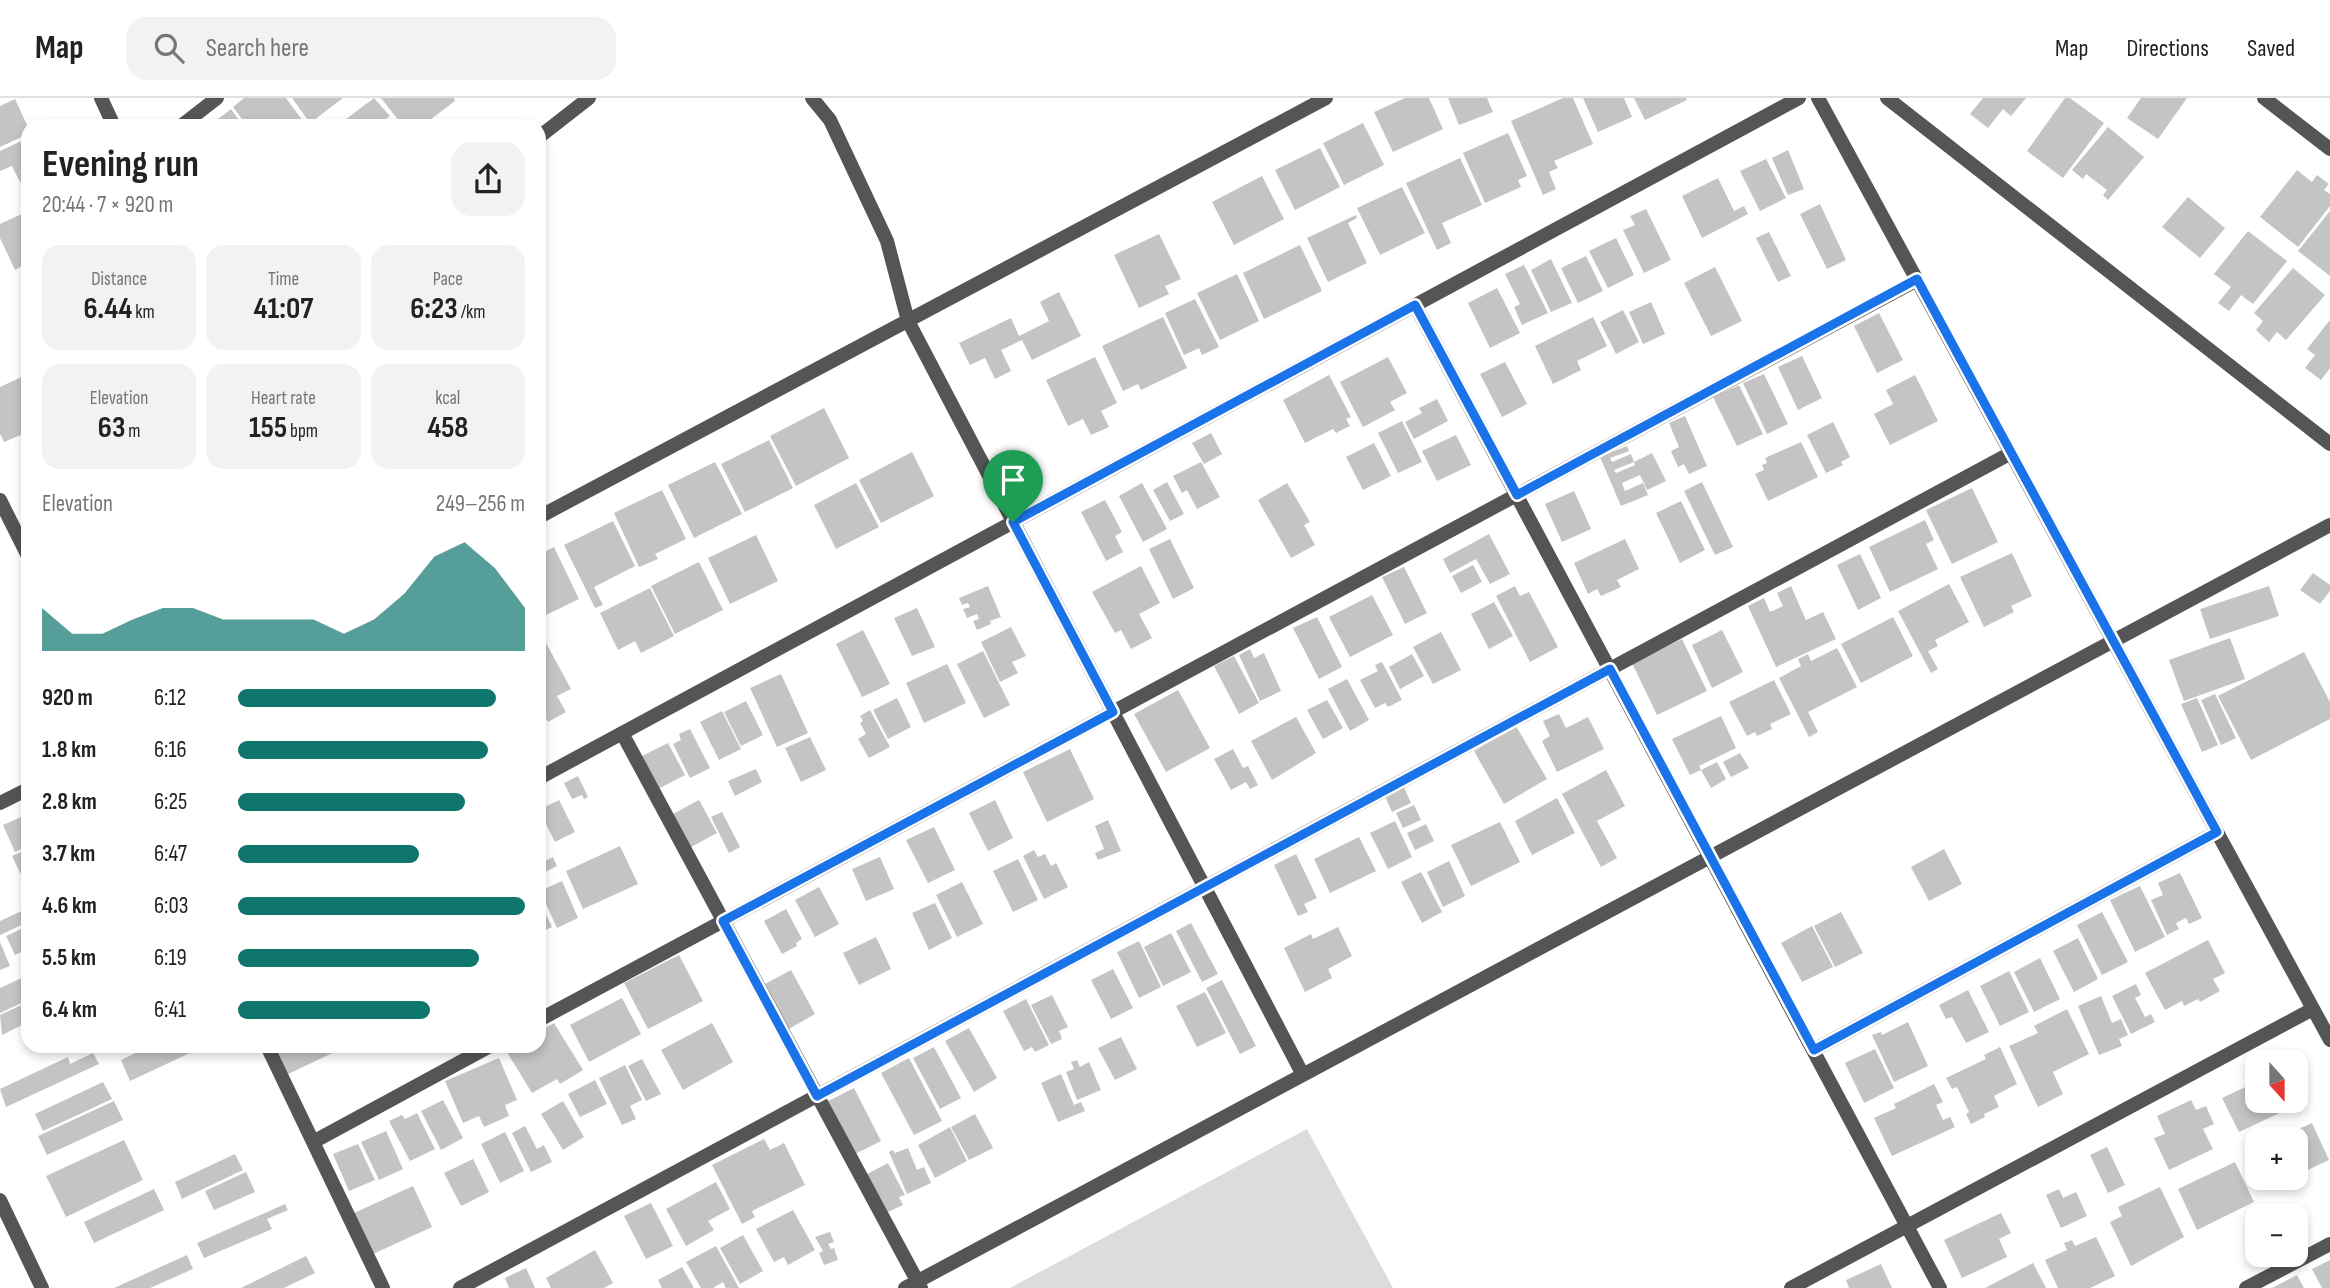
<!DOCTYPE html>
<meta charset="utf-8">
<style>
:root{--surface:#fff;--page:#f2f2f2;--text:#222;--muted:#767676;--line:#e0e0e0;--accent:#0f766e}
body{margin:0;font-family:"Sofia Sans Condensed",sans-serif;background:var(--page);color:var(--text);height:100vh;display:flex;flex-direction:column;font-size:26px;white-space:nowrap}
*{box-sizing:border-box;margin:0}
p{font-size:23px;color:var(--muted)}
.icon{flex:none;width:38px;height:38px;fill:none;stroke:currentColor;stroke-width:2;stroke-linecap:round;stroke-linejoin:round}
.map{position:relative;flex:1;overflow:hidden}
.drawer{position:absolute;left:21px;top:21px;width:525px;height:934px;display:flex;flex-direction:column;background:var(--surface);border-radius:21px;box-shadow:0 4px 10px #0003}
.drawer>*{flex:none}
.needle{width:46px;rotate:159deg}
.fabs{position:absolute;left:2245px;top:952px;display:grid;gap:14px}
.fabs a{display:grid;place-items:center;width:63px;height:63px;border-radius:14px;background:var(--surface);box-shadow:0 4px 10px #0003;font-size:35px}
.pin{position:absolute;display:grid;place-items:center;width:60px;height:60px;color:#fff;margin:-72px -30px;border-radius:50% 50% 50% 0;rotate:-45deg;box-shadow:0 0 7px #0007}
.pin .icon{rotate:45deg}
.round{display:grid;place-items:center;flex:none;width:74px;height:74px;border-radius:21px;background:var(--page)}
.overview{display:flex;align-items:center;justify-content:space-between;height:119px;padding:0 21px}
h1{font-size:38px;font-weight:700;line-height:52px}
.metrics{display:grid;grid-template-columns:repeat(3,1fr);gap:10px;height:119px;padding:7px 21px}
.metrics div{display:grid;align-content:center;border-radius:18px;background:var(--page);text-align:center}
.metrics b{font-size:30px;font-weight:700}
.metrics small{font-size:19px;font-weight:400}
.metrics p{font-size:19px}
.chart{height:196px;padding:14px 21px}
.chart p{display:flex;justify-content:space-between}
.chart svg{width:100%;height:126px;margin-top:7px;fill:var(--accent);opacity:.7}
ul{padding:0 21px;list-style:none;font-size:23px}
li{display:grid;grid-template-columns:112px 84px 1fr;align-items:center;height:52px}
li i{height:18px;border-radius:9px;background:var(--accent)}
header{display:flex;align-items:center;gap:42px;box-sizing:border-box;height:98px;padding:0 35px;background:var(--surface);border-bottom:2px solid var(--line)}
header strong{font-size:33px}
nav{display:flex;gap:38px;margin-inline-start:auto;font-size:24px}
.search{width:490px;height:63px;background:var(--page);display:flex;align-items:center;gap:18px;box-sizing:border-box;padding:0 24px;border-radius:21px;color:var(--muted);font-size:26px}
.map>svg:first-child{display:block}
.green{fill:#dcdcdc}
.building{fill:#c4c4c4}
.lines{fill:none;stroke-linecap:round;stroke-linejoin:round}
.minor{stroke:#555;stroke-width:14}
.route-casing{stroke:#fff;stroke-width:14}
.route{stroke:#1a73e8;stroke-width:9}
</style>
<header>
<strong>Map</strong>
<div class="search"><svg class="icon" aria-label="search" viewBox="0 0 24 24"><circle cx="10" cy="10" r="6"/><path d="M15 15l6 6"/></svg>Search here</div>
<nav><a>Map</a><a>Directions</a><a>Saved</a></nav>
</header>
<div class="map">
<svg width="2330" height="1190" viewBox="0 0 2330 1190">
<rect width="100%" height="100%" fill="#fff"/>
<path class="green" d="M1307,1031L1393,1190H1010Z"/>
<path class="building" d="M244,0H286L303,23L297,28H247L233,9Z
M292,0H343L310,25Z
M374,0L390,18L376,28H337Z
M381,0H454L455,3L422,28H403Z
M1405,0H1429L1443,31L1393,54L1374,14Z
M1448,0H1487L1493,14L1459,27Z
M1563,0H1573L1593,46L1554,63L1558,70L1549,74L1556,91L1543,97L1511,23Z
M1583,0H1624L1632,19L1598,34Z
M1634,0H1686L1687,2L1645,22Z
M1983,0H2026L2011,18L2003,11L1988,30L1970,16Z
M2065,0H2070L2104,25L2063,80L2027,53Z
M2141,0H2187L2158,41L2127,20Z
M15,1L28,29V36L0,49V8Z
M231,11L243,28H209Z
M1363,25L1384,67L1344,87L1323,45Z
M2108,29L2144,59L2108,102L2103,97L2107,92L2086,76L2083,81L2072,72Z
M1508,35L1527,78L1518,82L1521,89L1485,105L1463,55Z
M28,40V81L20,84L12,68L0,73V53Z
M1320,50L1340,89L1295,112L1275,72Z
M1788,52L1804,91L1788,97L1772,60Z
M1460,60L1482,107L1442,125L1451,145L1437,152L1406,85Z
M1766,61L1786,100L1760,113L1740,73Z
M2297,72L2312,84L2317,77L2329,86L2324,92L2330,96V108L2298,149L2260,119Z
M1262,78L1284,121L1234,147L1212,104Z
M1718,80L1734,113L1744,108L1748,116L1702,140L1682,98Z
M1402,89L1425,135L1380,157L1357,110Z
M2188,99L2225,130L2200,160L2162,129Z
M1820,106L1846,162L1827,171L1800,116Z
M1646,111L1671,162L1644,175L1623,132L1635,127L1630,118Z
M28,113V165L15,172L0,140V126Z
M2330,113V178L2298,153Z
M1356,117L1357,120L1348,125L1367,165L1328,184L1307,140Z
M2248,133L2287,163L2253,206L2241,197L2229,213L2218,205L2231,189L2214,176Z
M1769,134L1791,178L1778,184L1756,140Z
M1159,136L1181,181L1165,188L1169,196L1139,210L1114,157Z
M1616,140L1634,177L1608,190L1589,153Z
M1300,147L1322,193L1264,221L1243,175Z
M1586,158L1603,193L1578,205L1561,170Z
M1551,161L1572,205L1551,214L1531,172Z
M1524,167L1548,215L1522,227L1514,209L1520,206L1505,176Z
M1715,169L1742,223L1711,238L1684,185Z
M2293,170L2325,197L2286,242L2277,234L2269,244L2256,232L2263,223L2254,215Z
M1237,176L1259,223L1220,242L1197,195Z
M1497,190L1520,235L1490,250L1468,205Z
M1059,194L1081,238L1032,262L1022,242L1001,252L1011,273L995,281L985,260L970,267L959,245L1011,220L1019,238L1049,223L1040,204Z
M1195,201L1219,249L1202,257L1199,250L1184,257L1165,215Z
M1651,204L1665,236L1643,246L1629,214Z
M1623,212L1639,244L1616,256L1600,224Z
M1879,215L1903,262L1877,275L1854,228Z
M1163,219L1187,270L1141,292L1138,286L1123,293L1102,248Z
M1593,219L1607,248L1577,263L1581,272L1553,286L1535,248Z
M2330,222V270L2321,282L2305,270L2315,257L2307,251Z
M1802,258L1822,300L1798,312L1778,269Z
M1095,259L1117,305L1101,313L1109,329L1091,337L1083,321L1068,328L1046,282Z
M1388,259L1407,295L1390,304L1395,312L1363,329L1340,284Z
M1505,264L1527,306L1502,319L1480,276Z
M28,276V334L4,344L0,336V289Z
M1764,276L1788,326L1767,336L1743,285Z
M1329,277L1351,319L1346,321L1350,328L1336,335L1333,331L1305,345L1283,302Z
M1915,277L1938,323L1890,347L1874,316L1893,306L1886,292Z
M1739,287L1763,336L1737,348L1713,299Z
M1437,301L1448,323L1414,341L1405,324L1422,315L1419,310Z
M824,310L849,360L796,388L770,338Z
M1685,318L1707,368L1689,376L1684,366L1678,369L1671,353L1679,349L1669,325Z
M1402,323L1422,364L1398,375L1378,335Z
M1833,324L1850,359L1841,364L1843,367L1826,375L1807,337Z
M1211,335L1222,356L1204,366L1192,345Z
M1456,337L1471,367L1437,383L1422,353Z
M769,342L793,390L745,414L721,366Z
M1801,344L1818,379L1768,403L1755,376L1764,372L1762,367L1767,365L1765,360Z
M1374,345L1391,378L1363,392L1346,359Z
M1627,348L1629,353L1610,360L1612,364L1631,356L1634,364L1614,372L1616,375L1635,367L1634,364L1652,355L1666,383L1647,392L1640,377L1622,385L1625,393L1643,385L1648,397L1621,408L1600,359Z
M912,354L934,398L881,425L859,382Z
M715,364L742,416L694,440L668,387Z
M1201,364L1220,399L1197,411L1187,392L1182,395L1173,378Z
M1167,384L1184,416L1170,423L1153,392Z
M1702,384L1733,449L1715,457L1684,393Z
M856,385L879,429L836,451L814,407Z
M1142,385L1167,431L1143,444L1119,398Z
M1287,385L1310,424L1304,427L1315,447L1291,460L1258,402Z
M1972,390L1998,444L1952,466L1926,412Z
M662,392L686,441L655,456L658,461L639,469L614,415Z
M1574,393L1591,431L1562,444L1545,406Z
M1105,402L1122,434L1115,438L1123,454L1106,463L1081,414Z
M1681,403L1705,452L1680,465L1656,415Z
M1925,422L1934,442L1926,446L1938,471L1890,494L1869,449Z
M613,423L635,468L594,489L603,507L595,510L564,447Z
M1489,436L1510,476L1490,486L1476,461L1450,475L1443,461Z
M756,437L778,483L730,506L708,460Z
M1170,441L1194,490L1173,501L1149,451Z
M1625,441L1639,471L1617,482L1621,489L1601,498L1597,491L1588,496L1574,465Z
M554,449L579,501L540,520L539,457Z
M2012,455L2032,498L2011,508L2014,514L1984,529L1960,479Z
M1860,456L1881,500L1858,512L1837,467Z
M699,464L723,512L675,536L651,488Z
M1473,467L1482,484L1461,495L1452,478Z
M1141,468L1160,505L1139,516L1152,540L1131,551L1121,532L1115,535L1092,494Z
M1404,469L1427,515L1405,526L1382,479Z
M2313,475L2330,487V493L2320,506L2300,492Z
M1949,486L1969,524L1935,542L1938,548L1928,553L1938,571L1931,575L1898,513Z
M988,488L1001,519L990,523L991,526L977,532L973,523L979,521L977,516L967,520L963,511L970,509L968,505L962,507L959,500Z
M1515,488L1520,498L1529,494L1558,549L1530,564L1496,498Z
M1791,488L1806,522L1823,514L1836,541L1776,569L1748,508L1764,500L1770,514L1783,508L1777,495Z
M2269,488L2279,518L2210,541L2200,511Z
M650,490L674,538L641,555L635,543L618,552L600,515Z
M1372,497L1393,537L1350,559L1329,519Z
M1494,504L1513,538L1489,551L1471,516Z
M917,510L935,549L912,558L894,520Z
M1317,519L1342,569L1319,581L1293,530Z
M1893,519L1913,558L1861,585L1841,546Z
M1011,529L1026,558L1012,564L1018,575L1000,584L981,544Z
M863,532L890,586L862,599L836,546Z
M1722,532L1743,574L1712,590L1692,547Z
M1441,534L1461,572L1433,586L1413,549Z
M2230,540L2245,581L2184,603L2169,562Z
M1682,541L1707,593L1657,617L1632,565Z
M546,545L571,591L557,598L566,614L548,624L541,611L539,612V549Z
M1837,550L1857,589L1808,614L1818,634L1809,639L1779,580L1801,568L1798,561L1808,556L1811,563Z
M1250,551L1254,560L1264,555L1281,593L1260,603L1239,557Z
M983,553L1010,607L984,620L957,566Z
M2304,554L2330,604V621L2251,662L2218,598Z
M1412,556L1424,578L1400,591L1389,569Z
M1234,558L1259,605L1239,616L1214,568Z
M1382,564L1402,602L1388,609L1385,605L1375,610L1360,582L1378,573L1375,567Z
M947,566L966,605L924,625L906,585Z
M781,576L808,635L777,649L750,590Z
M1347,581L1369,622L1350,633L1328,591Z
M1774,582L1791,616L1770,626L1772,631L1757,638L1755,634L1747,638L1729,604Z
M1178,592L1210,650L1166,674L1134,616Z
M2215,596L2236,640L2221,647L2201,602Z
M897,600L911,629L888,641L873,612Z
M2197,600L2218,647L2202,654L2181,606Z
M1327,602L1343,630L1323,641L1307,612Z
M746,603L763,637L741,648L724,614Z
M870,612L890,649L869,660L858,641L866,636L860,625L863,623L860,618Z
M722,613L741,651L719,662L700,624Z
M1559,616L1566,630L1588,619L1604,651L1557,674L1542,643L1550,638L1543,623Z
M1721,618L1736,650L1699,668L1701,672L1690,677L1672,641Z
M1296,619L1316,655L1272,682L1251,643Z
M1516,628L1547,681L1504,706L1474,653Z
M690,631L710,670L690,680L673,646L681,642L679,636Z
M810,639L826,672L801,684L785,650Z
M668,645L685,677L658,691L642,658Z
M1070,651L1094,701L1047,724L1023,674Z
M1233,651L1243,670L1248,668L1258,687L1250,691L1246,684L1231,692L1214,661Z
M1740,655L1749,670L1731,679L1723,664Z
M1717,664L1726,681L1711,690L1701,672Z
M756,671L762,684L735,698L728,683Z
M1606,672L1625,708L1597,723L1617,760L1601,769L1562,696Z
M578,678L588,699L584,701L582,697L572,701L564,685Z
M1403,687L1411,705L1392,714L1384,696Z
M1557,700L1575,735L1532,757L1515,723Z
M559,702L575,734L555,744L539,712Z
M699,702L717,735L691,749L673,716Z
M995,702L1013,740L988,753L969,715Z
M1414,707L1421,722L1403,730L1396,715Z
M722,714L740,749L729,755L711,719Z
M28,716V748L15,754L3,727Z
M1108,722L1121,753L1098,762L1095,755L1104,751L1095,728Z
M1395,723L1412,759L1388,771L1370,735Z
M1500,724L1520,764L1471,788L1451,747Z
M1426,726L1434,743L1415,752L1407,735Z
M934,729L955,772L928,785L906,742Z
M1359,739L1376,773L1330,795L1314,761Z
M620,748L638,786L583,811L566,773Z
M28,751V779L23,781L12,758Z
M1944,751L1962,786L1929,803L1911,769Z
M1034,752L1038,759L1045,756L1051,768L1056,765L1068,789L1044,801L1023,758Z
M1296,756L1317,800L1304,806L1308,814L1298,818L1274,767Z
M553,759L557,768L539,777V766Z
M880,759L894,791L866,803L852,771Z
M1018,761L1038,802L1013,814L993,773Z
M1449,763L1465,798L1443,809L1427,774Z
M1421,774L1442,814L1422,825L1401,784Z
M2180,775L2202,820L2189,826L2186,820L2176,825L2179,831L2167,837L2151,802L2163,797L2158,785Z
M562,783L578,820L557,830L540,793Z
M962,784L983,826L957,839L936,797Z
M2140,788L2165,839L2135,854L2110,802Z
M819,789L839,826L815,839L795,802Z
M539,801L552,829L539,835Z
M935,805L952,840L929,852L912,815Z
M28,810V824L0,837V823Z
M786,811L802,841L796,845L797,848L782,856L764,823Z
M1841,814L1863,855L1835,869L1814,828Z
M2102,814L2128,864L2102,877L2077,827Z
M1191,825L1218,876L1202,884L1176,833Z
M28,828V851L15,857L6,838Z
M1812,828L1833,869L1802,884L1781,845Z
M1338,829L1352,858L1328,871L1332,880L1305,894L1284,850L1311,836L1313,841Z
M1171,835L1191,874L1163,888L1144,849Z
M876,839L891,871L859,887L843,855Z
M2078,840L2098,881L2074,894L2053,853Z
M2208,842L2225,875L2213,881L2220,893L2200,904L2198,901L2184,908L2182,903L2165,912L2145,875Z
M1139,843L1161,889L1139,900L1117,854Z
M0,844L10,868L0,872Z
M679,857L703,903L648,931L624,885Z
M2040,860L2060,901L2034,914L2014,874Z
M1113,871L1133,910L1111,921L1091,882Z
M791,872L815,916L787,932L763,887Z
M2009,873L2029,914L2000,928L1980,888Z
M28,877V902L0,915V890Z
M1222,882L1256,948L1240,956L1206,890Z
M2136,886L2141,897L2135,900L2145,919L2151,916L2155,924L2131,936L2112,898Z
M1968,892L1989,934L1966,945L1952,919L1946,921L1939,907Z
M1205,894L1226,935L1197,949L1176,908Z
M1052,897L1068,929L1059,933L1062,941L1051,946L1031,907Z
M2101,898L2112,925L2121,921L2128,937L2119,941L2122,948L2099,957L2078,908Z
M622,900L641,936L589,964L570,927Z
M1026,901L1049,947L1035,954L1032,949L1024,953L1003,913Z
M28,904V924L2,937L0,917Z
M2067,911L2089,956L2053,974L2063,996L2038,1009L2009,948L2038,935L2034,928Z
M1908,924L1928,968L1894,984L1872,937L1881,934L1882,937Z
M554,925L583,972L560,986L557,981L532,995L507,954L515,948H539V934Z
M712,925L733,964L683,992L661,952Z
M969,930L997,980L974,994L945,943Z
M1121,939L1137,971L1115,982L1098,950Z
M150,948H190L192,954L130,983L121,962Z
M270,948H347L284,978Z
M934,949L961,1000L940,1011L913,960Z
M2000,949L2017,986L1994,998L1999,1009L1984,1016L1985,1019L1971,1026L1966,1016L1969,1014L1957,989L1952,991L1946,980L1986,961L1984,957Z
M1875,951L1894,990L1864,1005L1845,965Z
M93,955L99,966L6,1009L0,991L68,959L70,966Z
M499,960L517,1002L505,1007L509,1018L484,1029L479,1018L463,1025L445,983Z
M909,960L942,1023L914,1037L881,975Z
M642,961L661,996L646,1003L628,968Z
M1077,962L1080,969L1089,964L1101,992L1077,1002L1066,974L1074,971L1071,964Z
M625,967L642,1002L630,1008L636,1021L622,1027L599,980Z
M1061,976L1074,1007L1081,1004L1085,1013L1058,1024L1041,985Z
M595,982L607,1006L580,1019L568,996Z
M2258,983V1003H2289L2292,1009L2239,1034L2222,1000Z
M103,984L112,1001L43,1033L35,1016Z
M1934,986L1943,1004L1936,1007L1943,1022L1950,1019L1955,1029L1892,1058L1874,1020L1896,1010L1894,1006Z
M854,990L881,1043L855,1056L828,1003Z
M443,1002L463,1040L441,1052L421,1013Z
M2191,1002L2196,1012L2206,1008L2214,1026L2203,1031L2213,1051L2169,1072L2154,1040L2165,1036L2157,1018Z
M114,1003L123,1022L47,1057L38,1038Z
M563,1003L584,1039L563,1052L541,1016Z
M417,1015L435,1051L410,1063L389,1023L402,1017L405,1021Z
M975,1016L993,1050L969,1062L951,1029Z
M2312,1025L2329,1062L2297,1077L2296,1041H2276Z
M525,1028L537,1051L544,1047L552,1064L531,1074L512,1035Z
M950,1029L967,1063L935,1080L918,1047Z
M386,1033L403,1071L379,1082L361,1044Z
M505,1034L524,1073L500,1085L481,1046Z
M764,1041L770,1052L784,1045L805,1087L752,1113L755,1119L742,1126L712,1067Z
M124,1042L143,1082L66,1119L46,1078Z
M358,1046L375,1082L349,1093L333,1056Z
M2107,1049L2125,1087L2108,1095L2090,1057Z
M908,1050L917,1072L924,1069L931,1085L907,1096L889,1054L893,1052L895,1055Z
M235,1056L243,1072L182,1101L175,1084Z
M473,1061L489,1094L461,1108L444,1075Z
M2235,1064L2254,1104L2197,1132L2178,1091Z
M888,1065L905,1097L899,1099L903,1107L888,1114L867,1076Z
M246,1074L255,1094L214,1112L205,1093Z
M716,1084L730,1111L708,1123L714,1132L686,1148L666,1111Z
M413,1088L432,1129L373,1156L354,1115Z
M2160,1089L2184,1139L2131,1168L2110,1124L2122,1118L2118,1109Z
M154,1091L164,1112L94,1145L84,1124Z
M2059,1091L2063,1100L2076,1094L2087,1118L2061,1130L2046,1097Z
M651,1105L673,1148L646,1161L624,1118Z
M285,1106L288,1112L267,1121L272,1131L204,1160L197,1145Z
M793,1112L815,1152L788,1167L784,1159L774,1164L756,1131Z
M2001,1115L2011,1135L1999,1141L2007,1159L1962,1180L1944,1142Z
M830,1134L834,1144L828,1146L831,1151L834,1150L838,1162L824,1167L819,1155L823,1153L815,1139Z
M743,1137L763,1173L740,1186L720,1150Z
M2096,1139L2115,1178L2090,1190H2058L2045,1162L2067,1152L2064,1145L2072,1142L2075,1148Z
M716,1148L739,1190H726L723,1184L713,1190H701L686,1164Z
M595,1152L613,1185L604,1190H551L546,1180Z
M187,1157L193,1171L150,1190H114Z
M306,1158L315,1175L284,1190H241Z
M2330,1162V1190H2322L2312,1171Z
M2033,1165L2046,1190H1985Z
M1881,1166L1892,1190H1849L1846,1182Z
M682,1169L694,1190H662L658,1182Z
M526,1170L535,1190H509L505,1180Z
M2297,1177L2304,1190H2272Z"/>
<g class="lines">
<path class="minor" d="M101,0L114,28
M812,0L830,22L887,143L908,223L1303,977
M1818,0L2330,942
M1887,0L2330,346
M2264,0L2330,51
M181,28L217,0
M539,39L589,0
M1415,207L1940,1190
M0,402L28,458
M539,419L1326,0
M622,635L921,1190
M539,680L1799,0
M0,705L28,691
M539,922L1917,182
M267,948L383,1190
M1814,952L2217,734
M313,1044L490,948
M0,1102L42,1190
M460,1190L2011,355
M905,1190L2330,427
M1791,1190L2313,911
M2246,1190L2330,1146"/>
</g>
<g class="lines">
<g class="route-casing">
<path id="route" d="M1917,181L2217,734L1814,952L1610,571L817,998L723,823L1113,614L1013,424L1415,207L1517,397Z"/>
</g>
<use href="#route" class="route"/>
</g>
</svg>
<div class="fabs">
<a><svg class="needle" viewBox="-14 -14 28 28"><path d="M0-13l5 13h-10z" fill="#e53935"/><path d="M0 13l5-13h-10z" fill="#767676"/></svg></a>
<a>+</a>
<a>−</a>
</div>
<div class="pin" style="left:1013px;top:424px;background:#1e9e55"><svg class="icon" aria-label="arrive" viewBox="0 0 24 24"><path d="M6 21V4h12l-3 4 3 4H6"/></svg></div>
<section class="drawer">
<div class="overview"><div><h1>Evening run</h1><p>20:44 · 7 × 920 m</p></div><a class="round"><svg class="icon" aria-label="share" viewBox="0 0 24 24"><path d="M12 15V3M7 8l5-5 5 5M5 13v7h14v-7"/></svg></a></div>
<div class="metrics">
<div><p>Distance</p><b>6.44<small> km</small></b></div>
<div><p>Time</p><b>41:07</b></div>
<div><p>Pace</p><b>6:23<small> /km</small></b></div>
</div>
<div class="metrics">
<div><p>Elevation</p><b>63<small> m</small></b></div>
<div><p>Heart rate</p><b>155<small> bpm</small></b></div>
<div><p>kcal</p><b>458</b></div>
</div>
<div class="chart"><p><span>Elevation</span>249–256 m</p>
<svg viewBox="0 0 160 44" preserveAspectRatio="none"><path d="M0 44V29L10 38L20 38L30 33L40 29L50 29L60 33L70 33L80 33L90 33L100 38L110 33L120 24L130 11L140 6L150 15L160 29V44z"/></svg>
</div>
<ul>
<li><b>920 m</b>6:12<i style="width:90%"></i></li>
<li><b>1.8 km</b>6:16<i style="width:87%"></i></li>
<li><b>2.8 km</b>6:25<i style="width:79%"></i></li>
<li><b>3.7 km</b>6:47<i style="width:63%"></i></li>
<li><b>4.6 km</b>6:03<i style="width:100%"></i></li>
<li><b>5.5 km</b>6:19<i style="width:84%"></i></li>
<li><b>6.4 km</b>6:41<i style="width:67%"></i></li>
</ul>
</section>
</div>
